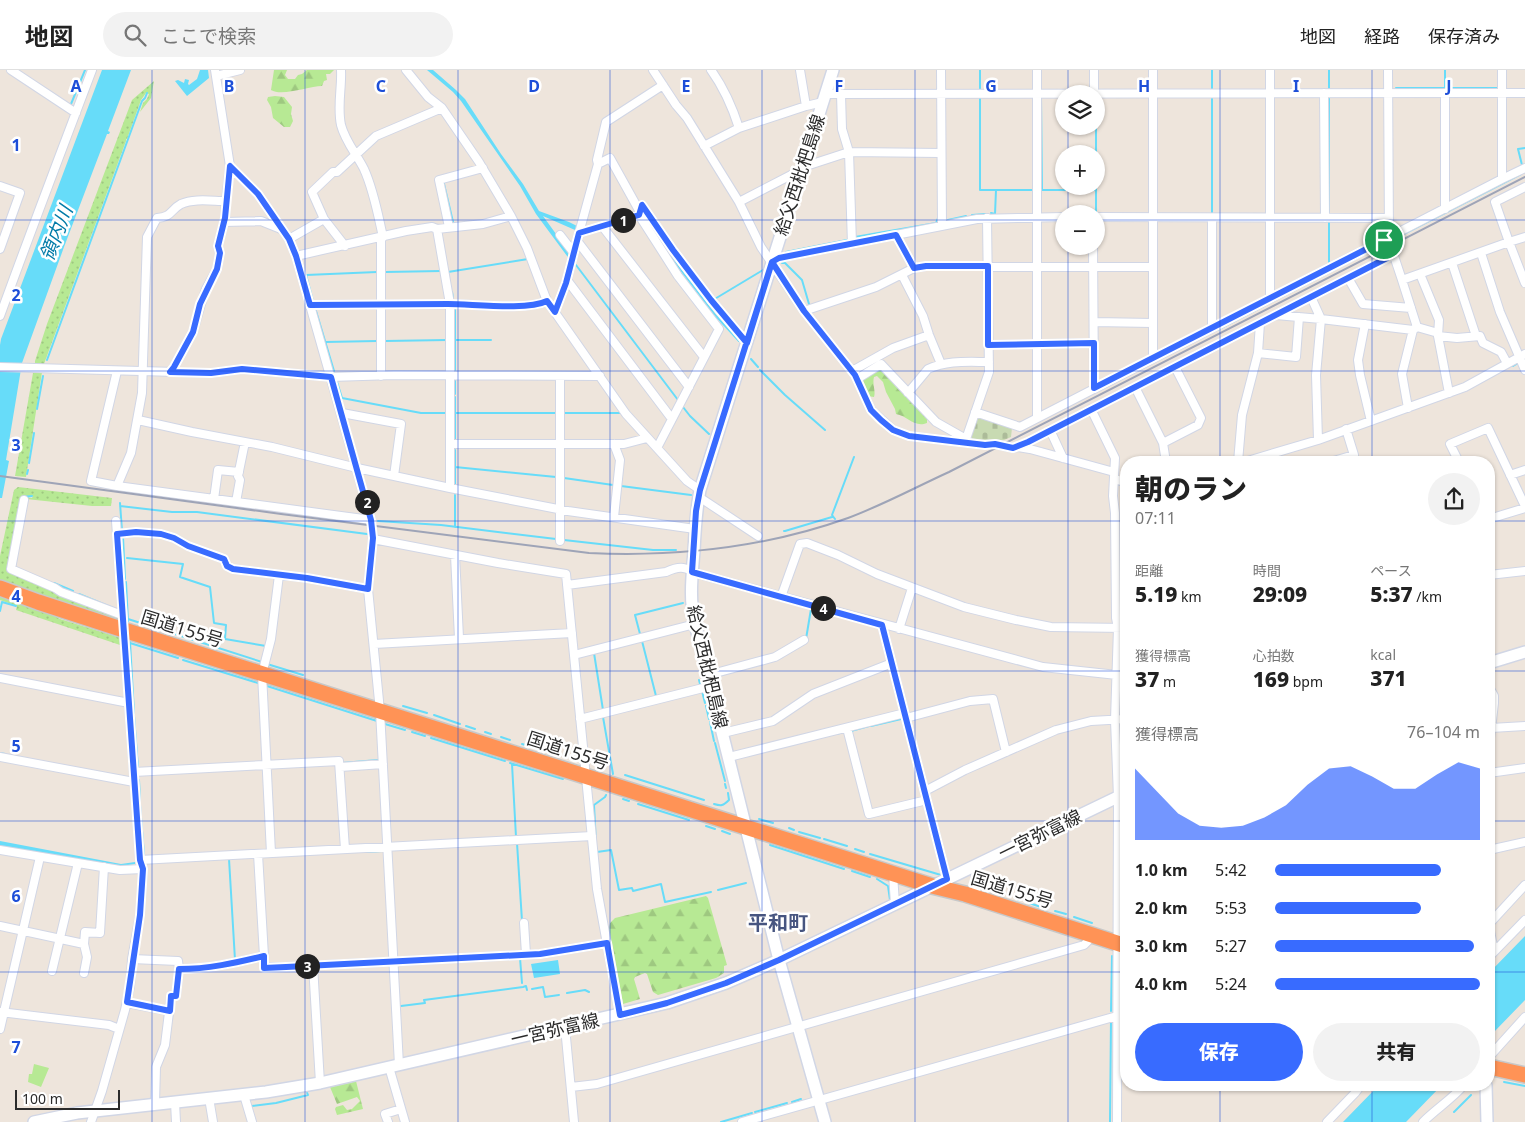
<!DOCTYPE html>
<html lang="ja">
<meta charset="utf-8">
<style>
:root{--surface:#fff;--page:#f2f2f2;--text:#222;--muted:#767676;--line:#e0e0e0;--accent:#386bff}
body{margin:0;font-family:"Noto Sans","Noto Sans JP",sans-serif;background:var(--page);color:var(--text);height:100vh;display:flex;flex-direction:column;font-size:19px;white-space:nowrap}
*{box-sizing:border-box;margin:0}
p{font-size:16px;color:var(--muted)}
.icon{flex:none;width:28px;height:28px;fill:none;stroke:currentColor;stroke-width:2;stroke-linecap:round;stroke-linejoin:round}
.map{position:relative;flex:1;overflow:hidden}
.sheet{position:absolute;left:1120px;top:386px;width:375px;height:635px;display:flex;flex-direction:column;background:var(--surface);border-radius:20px;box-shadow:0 1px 4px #0004}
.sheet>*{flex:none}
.tools{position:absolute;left:1055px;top:15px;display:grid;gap:10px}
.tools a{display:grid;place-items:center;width:50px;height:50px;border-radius:50%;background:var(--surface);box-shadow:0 1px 4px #0004;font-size:25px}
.scale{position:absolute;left:15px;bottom:12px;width:105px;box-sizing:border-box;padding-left:5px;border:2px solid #2b2b2b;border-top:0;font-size:14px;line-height:18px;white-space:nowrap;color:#2b2b2b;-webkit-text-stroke:4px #fff;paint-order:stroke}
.pin{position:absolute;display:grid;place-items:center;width:42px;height:42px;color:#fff;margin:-21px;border:2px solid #fff;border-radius:50%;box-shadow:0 1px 5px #0007}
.km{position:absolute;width:25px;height:25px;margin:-12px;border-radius:50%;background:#222;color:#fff;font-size:14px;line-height:25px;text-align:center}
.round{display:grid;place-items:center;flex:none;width:52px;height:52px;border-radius:26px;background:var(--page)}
.overview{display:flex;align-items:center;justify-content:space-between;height:85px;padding:0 15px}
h1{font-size:28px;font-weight:800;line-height:38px}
.metrics{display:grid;grid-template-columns:repeat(3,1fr);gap:8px;height:85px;padding:5px 15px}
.metrics div{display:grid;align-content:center}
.metrics b{font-size:21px;font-weight:800}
.metrics small{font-size:14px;font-weight:400}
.metrics p{font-size:14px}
.chart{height:140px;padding:10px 15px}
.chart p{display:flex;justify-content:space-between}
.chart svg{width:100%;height:90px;margin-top:5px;fill:var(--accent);opacity:.7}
.primary-button{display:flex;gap:10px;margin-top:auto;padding:10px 15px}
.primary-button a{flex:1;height:58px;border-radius:30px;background:var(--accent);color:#fff;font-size:20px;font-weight:800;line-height:58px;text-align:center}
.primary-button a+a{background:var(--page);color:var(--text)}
ul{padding:0 15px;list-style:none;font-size:16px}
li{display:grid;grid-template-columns:80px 60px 1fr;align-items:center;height:38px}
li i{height:12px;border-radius:6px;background:var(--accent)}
header{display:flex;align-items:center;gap:30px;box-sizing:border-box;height:70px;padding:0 25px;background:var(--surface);border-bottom:1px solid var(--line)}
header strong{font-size:24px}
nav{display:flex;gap:28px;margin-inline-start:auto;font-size:18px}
.search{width:350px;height:45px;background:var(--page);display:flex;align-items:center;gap:12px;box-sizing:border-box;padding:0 18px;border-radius:28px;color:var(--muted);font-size:19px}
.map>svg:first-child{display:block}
.grass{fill:url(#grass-dots)}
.forest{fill:url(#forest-firs)}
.cemetery{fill:url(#cemetery-stones)}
.park{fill:#b7e994}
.water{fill:#67dcf9}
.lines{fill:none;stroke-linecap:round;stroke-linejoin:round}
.stream{stroke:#67dcf9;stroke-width:2}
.street-casing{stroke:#d1d6e5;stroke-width:10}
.secondary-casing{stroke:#d1d6e5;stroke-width:14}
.highway-casing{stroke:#c8c8c8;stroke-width:18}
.street{stroke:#fff;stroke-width:8}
.secondary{stroke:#fff;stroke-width:11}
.highway{stroke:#ff9356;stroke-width:15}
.rail{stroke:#9ea4b7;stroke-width:2}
.route-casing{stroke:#fff;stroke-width:10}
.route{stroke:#386bff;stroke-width:6}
.grid{fill:none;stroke:#1d4ed8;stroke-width:1;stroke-opacity:0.55}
.labels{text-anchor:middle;stroke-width:5;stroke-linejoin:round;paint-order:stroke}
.street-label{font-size:18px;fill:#2b2b2b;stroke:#fff}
.water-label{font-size:19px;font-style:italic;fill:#027ba8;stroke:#fff}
.quarter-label{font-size:20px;font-weight:bold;fill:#475580;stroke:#fff}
.grid-label{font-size:16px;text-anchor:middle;font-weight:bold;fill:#1d4ed8;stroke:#fff;stroke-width:5;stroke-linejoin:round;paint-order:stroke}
</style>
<header>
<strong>地図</strong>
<div class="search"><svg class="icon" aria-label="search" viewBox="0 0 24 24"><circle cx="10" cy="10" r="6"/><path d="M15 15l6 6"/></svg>ここで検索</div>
<nav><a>地図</a><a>経路</a><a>保存済み</a></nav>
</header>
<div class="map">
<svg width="1525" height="1052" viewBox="0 0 1525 1052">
<defs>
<pattern id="grass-dots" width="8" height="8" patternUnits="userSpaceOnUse" patternTransform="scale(1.25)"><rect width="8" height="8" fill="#b7e994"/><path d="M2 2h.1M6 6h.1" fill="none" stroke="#9ec880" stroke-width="1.8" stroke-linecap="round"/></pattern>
<pattern id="forest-firs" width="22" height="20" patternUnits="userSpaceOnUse" patternTransform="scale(1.25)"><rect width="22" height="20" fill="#b7e994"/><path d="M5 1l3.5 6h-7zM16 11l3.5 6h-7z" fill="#9ec880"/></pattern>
<pattern id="cemetery-stones" width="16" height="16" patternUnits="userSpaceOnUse" patternTransform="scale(1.25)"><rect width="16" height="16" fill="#c8dab2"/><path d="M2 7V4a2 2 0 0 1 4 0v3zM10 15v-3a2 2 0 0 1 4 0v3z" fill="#acbb99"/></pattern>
</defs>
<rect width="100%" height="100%" fill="#eee5dc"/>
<path class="grass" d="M154,11L151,28L140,42L143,33L147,29L149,24L146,23L141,30L127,69H126V71L44,294L35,293V291L47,254L132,30Z
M35,302H42L26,407L15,406L33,303Z
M18,417L112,428L111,436H92L26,429L24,427L32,428L33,426H22L7,499L53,519L59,525L106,544L116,545L119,551L0,511V486L14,420Z
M0,525L43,540L60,549L121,568L123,576L16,540L17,536L0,530Z"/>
<path class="forest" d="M274,0H287L285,5L288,9H295L298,5L302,4L307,0H334L330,4H326L327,10L324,11L322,16C309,16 282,27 271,20Z
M275,26L284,27L292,37L291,44L293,51L290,57H284L273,48L271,37L267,30L268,27Z
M881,298L927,348V353C914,358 908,346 896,344L895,339L886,322L883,312L877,306L874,307C872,314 876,321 874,327L867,326L861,309Z
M706,826L708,828L727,895L724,896V903L716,908L658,925L653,922L647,904L645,903L635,907L634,909L640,929L623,934L609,861L610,853L615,848Z
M356,1011L363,1039L337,1045L335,1039L336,1037L343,1035L347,1040L352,1039L360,1031L357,1027L337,1034L330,1017L331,1015H340Z"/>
<path class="cemetery" d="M980,348L1012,358L1011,367C993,375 990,374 972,369L971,366L977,349Z"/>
<path class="park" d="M34,994L49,998L41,1017L28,1012L29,1004H32Z"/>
<path class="water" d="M102,0H131L108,61L110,62L109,64H107L64,177L22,293L6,390L9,391L2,428H0V275L1,269Z
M200,0H208L209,8L187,26L175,11L178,10L184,13L185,9L189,10L188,14L189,15L197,9Z
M427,0H433L456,20L465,29L501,84L523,114L539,141L569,152L577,156L575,160L543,146L572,186L570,190L536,144L520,116L461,31L453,22Z
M0,771L121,794L135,792V794L121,796L0,777Z
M1525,866V930L1493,963L1490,962L1489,963V903Z
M558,890L560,904L534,908L531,894Z
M1379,1015H1442L1406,1052H1343Z"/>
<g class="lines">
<path class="stream" d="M1329,0V18
M1445,0V18
M1396,18H1497
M1212,19V0
M980,20V0
M980,27V120H1035
M1329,27V142
M1041,28L1042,120H1096
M71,34L85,0
M1096,56V84
M1522,95L1518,79L1525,78
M444,114L453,152
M1096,116V143
M991,143L995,144L996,120
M1212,144V27
M645,145L674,191L716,246L739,271
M972,145L986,144
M948,150L966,146
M1329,152V192
M855,167L936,153L938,148
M1388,172L1521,104
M786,182L847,170
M782,193H785L802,210L809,234
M576,195L678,330
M385,202L441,201
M448,202L528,189
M452,222L453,228
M713,230L763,200
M313,231L306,205L377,202
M455,239V304
M316,241L334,301
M1217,260L1382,175
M456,270H491
M385,271L447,270
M325,272L377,271
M751,289L758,297
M47,290L142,31L145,28L147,23
M1513,296L1518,293
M760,300L785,325L825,360
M455,310V324
M337,312L342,328L421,343H447
M455,327V369
M683,337L690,346L709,364
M37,339L43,306
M455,343H556
M564,343H620
M455,380V415
M29,393L34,363
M455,397L556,407
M27,404L28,400
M564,408L613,415
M621,416L691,425
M23,427L32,426
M120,433L122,461
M120,436L172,442H197L367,464
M835,449L832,445L854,387
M378,451L441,455L556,469
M455,457V425
M784,461H785L832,447
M123,467L125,509
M564,470L653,480H676
M127,488L183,494L180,507L210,517L214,553L226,555L225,569L266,576
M126,512L128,552
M54,513L73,521
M79,524L113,538
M0,541L2,532L16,536
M128,549L262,592
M640,564L635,545L683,533
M806,569L811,539
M642,571L656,626
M130,572L134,643
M130,573L178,588
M594,583L603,640
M183,590L258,613
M267,594L303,605
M699,610L700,614
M267,616L377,651
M702,621L705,633
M403,636L427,643
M706,636L709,649
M434,645L460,654
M134,646L138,698
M603,647L613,704
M710,652L714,671
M385,654L405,660
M466,656L475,659
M871,656L901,649
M851,661L869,656
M412,662L425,666
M485,662L491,664
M835,664L845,662
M501,667L510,670
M431,668L505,691
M715,673L725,711
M522,674L539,679
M550,682L558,685
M0,683L5,684
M342,693L378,690
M510,693L563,709
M512,694L516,767
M625,705L704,730
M139,710L140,731
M725,714L726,718
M623,729L629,731
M638,734L689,750
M714,734C721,736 723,736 729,730L728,723
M140,735L144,785
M759,749L773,753
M706,756L715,759
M789,758L794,760
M722,761L730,764
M799,762L820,768
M824,769L847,776
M517,773L522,851
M596,774L594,735L605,727L606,725
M770,775L844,799
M855,779L864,782
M365,782L382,781
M597,782L611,780L619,820L632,818L633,821L661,814L665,832L711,822
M870,784L941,805
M229,789L235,890
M852,801L870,807
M877,809L888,816L890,830
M718,820L746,813
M1017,829L1019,830
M1029,833L1047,839
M1055,841L1066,844
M1074,847L1092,853
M520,888L522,913
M532,919L543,917L545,927L559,925
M567,923L585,920L589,922
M401,936L425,933L424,930L523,917L526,916L527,920
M1111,941L1112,886
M1504,1012L1525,1016
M792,1032L801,1029
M252,1036L276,1033L308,1025L306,1020
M755,1042L787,1033
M1454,1042L1471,1025
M721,1052L752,1043
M1110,1052L1111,950"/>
<g class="street-casing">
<path id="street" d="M11,0L76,43
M341,0C342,18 337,36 341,55C345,71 357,85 364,99C374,121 378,145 383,167
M406,0L428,27L442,38L479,92L511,146L527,178L547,231L626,344L687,411L700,420
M653,0L676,35L687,48L739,132L761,177L804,241L855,305L871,340L893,360L909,366L985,375L995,374L1013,378L1018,377L1030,379L1114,402
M711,0C724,18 732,36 739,58
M800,0L806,36
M941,0L942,156
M1270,0V227
M1388,0L1389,167
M216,6L240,0
M1094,23V0
M1324,23L1325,148
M825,24L1525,23
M841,24L842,59L849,82L852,174
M704,76L739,58L806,36L823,32
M598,94L610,88L640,142
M230,96L258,124L289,169L296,186L371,450L373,469L368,519L380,641L399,995
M803,97L849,82L941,83
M1502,109L1525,98
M0,116L20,123L0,179
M1525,117L1495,132L1509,172L1525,167
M739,132L793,104L799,106
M642,135L673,180L711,230L747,273
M1445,139V23
M1096,147L1389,148
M324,149L345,176
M224,152L261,151L281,159
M602,156L704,287
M449,157L439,110L483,98
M437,159L450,234V418
M579,163L598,94L597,90L606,52L663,15
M560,165L574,183
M896,165L914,198
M381,168V306
M289,169L324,149L312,122L333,102H337L376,66L442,38
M1384,170L1387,188L1394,186L1402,210L1509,172L1525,213
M578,172L689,317
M1093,176L1094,318
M1481,183L1500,242L1525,300
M296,186L406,161L432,157L437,159L483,154L511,146
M772,192L779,188L977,149L1064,147
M1452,193L1476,266
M988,197H1153
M1420,204L1439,250L1438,266L1449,323
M902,205L923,246L929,265L941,294
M1348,208L1363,234L1411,238
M567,210L672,349
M1402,210L1417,257L1413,260L1402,304L1408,338
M1311,227L1321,249L1316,305L1318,370
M310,235C356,235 402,234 448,234C473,234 526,241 547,231
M804,241L876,217L914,198L926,196H988
M555,242L566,213L579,163L639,145L678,206L719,259L657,378
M1276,245L1321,249L1413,260
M0,246C30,163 61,82 92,0
M1094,252L1153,253
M1365,254L1358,290L1360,305L1371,351
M1212,257V148
M1417,257L1438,263
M1438,266L1457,268L1480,266L1483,273L1501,282L1507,293
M988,275L1094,273
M1258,283L1296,287L1299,247
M1153,288V0
M0,297L211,303L242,299L331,307L394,305L600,306
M117,301L91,411L117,416L371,450
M852,301L893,278L929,265
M170,302L174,297L193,262L201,234L206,219L217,199L220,183L218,176L225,148L226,131
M560,306V471
M857,309L881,294L936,352L966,369
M1135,317L1163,373L1166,392
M908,323L928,299C947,290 968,292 989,292
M1091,339L1115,388L1113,426L1115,443L1116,548L1118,558L1115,650L1118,727L1117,1052
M975,342L1020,357L1502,109V0
M342,343L401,354L394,406
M1037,348V0
M138,350L192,362L272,377L357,398L450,418L568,441L695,459
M1050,360L1063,388
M965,372L989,302L987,148
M1163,373L1198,355L1201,348L1175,297
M451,374H624L647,368
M1018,377L1387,188
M1238,392L1242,345L1258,283L1260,253
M1244,392L1318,370L1465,317L1525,284
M1330,392L1354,385L1346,359
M1459,392L1450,374L1488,358L1525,436
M1510,405L1525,400
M1114,409L1126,412
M117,416L131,383L142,323L147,167L157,148C172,147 170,140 181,134C194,128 212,131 226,131L230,96L215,0
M699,427L758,466
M214,429L218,400L239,402
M24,430L11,499L55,518L61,522L122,545
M236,432L240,410L238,406L245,372
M614,447L620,390L614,374
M1489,449L1525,438
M117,464L136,462L161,464L174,468L188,476L224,489L227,496L233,499L307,508L368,519
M373,469L498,493L566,504L597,819L620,945
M455,485L459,568
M1489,505L1525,501
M567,515L666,502C684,494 685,499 702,505L1043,597L1117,605
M781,527L800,474L807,473L838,485L877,504L964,537L1016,550L1051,557L1126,558
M882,555L947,809
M899,559L912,518
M374,574L572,563
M574,585L695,554
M708,605L775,587L804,570
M0,608L129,633
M1489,617L1494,626V633L1489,677
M906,648L970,631L993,629L1006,682
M580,649L711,616
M847,658L869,744L927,730
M1491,658L1525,656
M723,663L773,651L813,624L892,593
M0,687L134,712
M729,687L905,643
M340,697L383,694
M134,702L339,691L345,779
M1489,703L1525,698
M925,721L965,700L1056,660L1091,651L1126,649
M0,780L120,800L143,799
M1489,780L1525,772
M271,783L262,604L271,569L279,505
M258,784L264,886
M140,790L592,766
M976,795L975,814L978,828
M893,804L895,834
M524,853L526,884
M1489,854L1525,815
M0,856L84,874
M1489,856L1494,881
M1489,887L1525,850
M132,889L178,891L179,899C208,899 235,893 264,886V897H286L540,884L607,873
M313,895L320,1013
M52,901L78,793
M84,903L87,887L84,874L85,862L100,863L104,797
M127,933L170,941
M0,942L109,955L119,959
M565,957L574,1052
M0,959L40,787
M1489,987L1525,947
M389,997L405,1052
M571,1017L597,1014L1084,875L1094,865
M244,1025L252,1052
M209,1028L213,1052
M175,1032L176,1052
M155,1034L156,997L165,975L171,926H176L179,899
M91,1052L102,1021L125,940L130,917L132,889L140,845L143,799L140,790L116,451
M388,1052L385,1044L401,1039
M742,1052L1117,946H1126
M1327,1052L1355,1023L1361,1015
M1423,1052C1436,1039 1452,1029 1464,1015"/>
</g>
<g class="secondary-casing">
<path id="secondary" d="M1489,593L1525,582
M1486,1015L1487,1052
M34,1052L77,1043L266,1022L320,1013L667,933L726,913L779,890L1126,723
M825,1052L779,890L695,554C689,530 692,506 694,481C695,460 696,440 700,420L833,0"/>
</g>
<g class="highway-casing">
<path id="highway" d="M0,518L38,532L124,560L932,816L965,824L1126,876
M1489,997L1525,1005"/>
</g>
<use href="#street" class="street"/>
<use href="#secondary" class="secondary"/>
<use href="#highway" class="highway"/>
<path class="rail" d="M0,406L281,444L589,483C677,487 764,478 848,448C883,435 916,417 949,402L1525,107"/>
</g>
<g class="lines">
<g class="route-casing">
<path id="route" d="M1384,170L1387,188L1028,372L1013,378L995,374L985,375L909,366L893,360L881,350L871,340L855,305L804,241L772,192L747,273L711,230L673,180L642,135L639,145L579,163L566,213L555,242L547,231C526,241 473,234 448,234C402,234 356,235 310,235L296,186L289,169L258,124L230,96L225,148L218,176L220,183L217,199L200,234L193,262L174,297L170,302L211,303L242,299L331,307L371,450L373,468L368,519L307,508L233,499L227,496L224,489L188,476L174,468L161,464L136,462L117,464L140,790L143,799L140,845L127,932L170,941L171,926H176L179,899C208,899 235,893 264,886V898L286,897L540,884L607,873L620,945L667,933L726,913L779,890L947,809L882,555L692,502L696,441L700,420L772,192L779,188L896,165L914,198L926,196H988V275L1094,273V318L1384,170"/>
</g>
<use href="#route" class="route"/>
</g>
<path class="grid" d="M152,0V1052M305,0V1052M458,0V1052M610,0V1052M762,0V1052M915,0V1052M1068,0V24M1220,0V392M1372,0V392M1068,56V84M1068,116V144M0,150H1064M1096,150H1525M1068,176V1052M0,301H1525M0,451H1126M1489,451H1525M0,601H1126M1489,601H1525M0,751H1126M1489,751H1525M0,902H1126M1489,902H1525M1220,1015V1052M1372,1015V1052"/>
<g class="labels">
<g class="street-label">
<text transform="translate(800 105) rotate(-72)" y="6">給父西枇杷島線</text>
<text transform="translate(182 559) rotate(17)" y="6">国道155号</text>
<text transform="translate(707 597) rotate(77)" y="6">給父西枇杷島線</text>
<text transform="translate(568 681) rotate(18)" y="6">国道155号</text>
<text transform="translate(1040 765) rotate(-26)" y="6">一宮弥富線</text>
<text transform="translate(1012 820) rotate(17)" y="6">国道155号</text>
<text transform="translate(555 960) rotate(-13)" y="6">一宮弥富線</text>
</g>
<g class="water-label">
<text transform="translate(56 163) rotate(-69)" y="7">領内川</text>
</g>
<g class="quarter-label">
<text x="778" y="860">平和町</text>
</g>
</g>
<g class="grid-label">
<text x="76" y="22">A</text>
<text x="229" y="22">B</text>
<text x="381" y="22">C</text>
<text x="534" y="22">D</text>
<text x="686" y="22">E</text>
<text x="839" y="22">F</text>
<text x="991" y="22">G</text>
<text x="1144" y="22">H</text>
<text x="1296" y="22">I</text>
<text x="1449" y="22">J</text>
<text x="16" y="81">1</text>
<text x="16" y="231">2</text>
<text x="16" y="381">3</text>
<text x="16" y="532">4</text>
<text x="16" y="682">5</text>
<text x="16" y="832">6</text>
<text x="16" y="983">7</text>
</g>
</svg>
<div class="tools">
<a><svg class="icon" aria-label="layers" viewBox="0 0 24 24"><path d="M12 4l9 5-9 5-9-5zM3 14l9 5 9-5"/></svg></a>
<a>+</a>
<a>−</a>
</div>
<div class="scale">100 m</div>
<div class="pin" style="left:1384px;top:170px;background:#1e9e55"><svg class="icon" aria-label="arrive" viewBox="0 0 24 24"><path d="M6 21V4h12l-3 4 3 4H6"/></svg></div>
<b class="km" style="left:623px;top:150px">1</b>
<b class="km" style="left:367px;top:432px">2</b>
<b class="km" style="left:307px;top:896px">3</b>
<b class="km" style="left:823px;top:538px">4</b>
<section class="sheet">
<div class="overview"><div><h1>朝のラン</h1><p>07:11</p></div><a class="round"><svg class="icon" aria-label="share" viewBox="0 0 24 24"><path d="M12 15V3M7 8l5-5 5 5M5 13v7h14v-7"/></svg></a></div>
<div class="metrics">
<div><p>距離</p><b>5.19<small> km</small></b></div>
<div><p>時間</p><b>29:09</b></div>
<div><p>ペース</p><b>5:37<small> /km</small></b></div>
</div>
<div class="metrics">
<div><p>獲得標高</p><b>37<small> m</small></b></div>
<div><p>心拍数</p><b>169<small> bpm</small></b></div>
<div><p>kcal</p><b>371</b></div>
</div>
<div class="chart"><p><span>獲得標高</span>76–104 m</p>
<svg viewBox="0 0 160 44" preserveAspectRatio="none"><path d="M0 44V9L10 20L20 31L30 37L40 38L50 37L60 33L70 27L80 17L90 9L100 8L110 13L120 19L130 19L140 12L150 6L160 9V44z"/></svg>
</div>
<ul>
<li><b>1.0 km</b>5:42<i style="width:81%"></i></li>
<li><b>2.0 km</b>5:53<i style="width:71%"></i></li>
<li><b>3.0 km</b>5:27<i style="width:97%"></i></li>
<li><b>4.0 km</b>5:24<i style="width:100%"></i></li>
</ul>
<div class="primary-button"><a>保存</a><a>共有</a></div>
</section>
</div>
